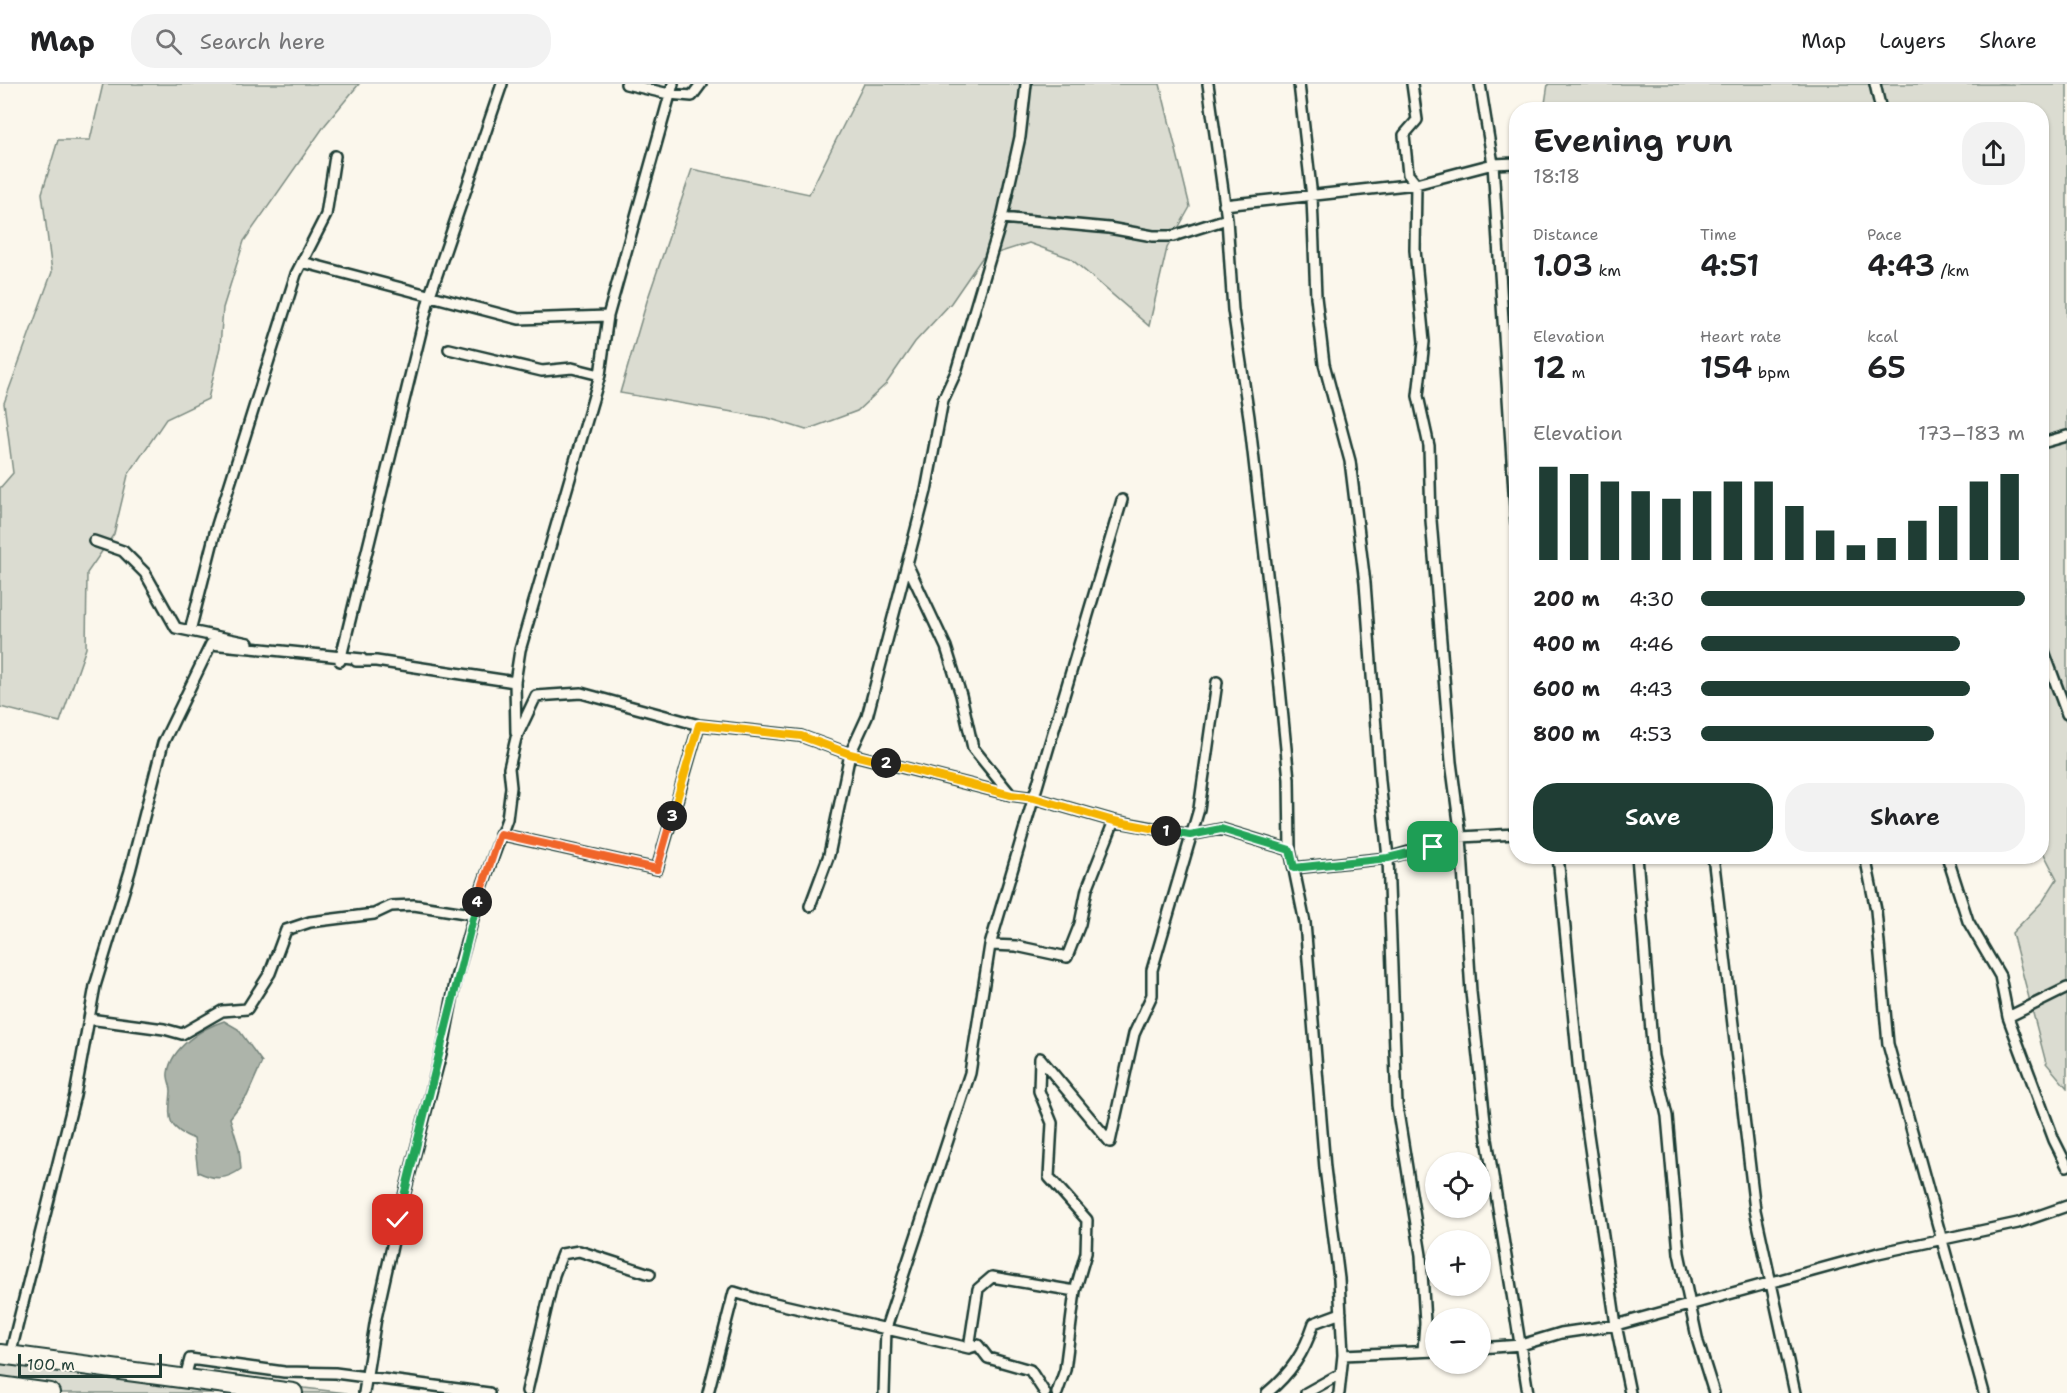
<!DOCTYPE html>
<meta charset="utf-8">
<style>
:root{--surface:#fff;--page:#f2f2f2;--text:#202124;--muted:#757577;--line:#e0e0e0;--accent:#1f3d34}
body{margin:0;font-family:"Shantell Sans",sans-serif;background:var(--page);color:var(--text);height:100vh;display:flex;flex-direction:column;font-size:22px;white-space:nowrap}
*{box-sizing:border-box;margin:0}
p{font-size:20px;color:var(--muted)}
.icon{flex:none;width:33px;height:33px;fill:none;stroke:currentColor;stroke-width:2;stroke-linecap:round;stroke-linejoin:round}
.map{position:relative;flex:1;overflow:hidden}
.sheet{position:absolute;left:1509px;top:18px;width:540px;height:762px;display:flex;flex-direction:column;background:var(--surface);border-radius:24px;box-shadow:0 2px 4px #0004}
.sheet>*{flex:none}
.tools{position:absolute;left:1425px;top:1068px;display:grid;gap:12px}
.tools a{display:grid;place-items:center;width:66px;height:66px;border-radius:50%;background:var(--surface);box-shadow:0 2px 4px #0004;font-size:30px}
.scale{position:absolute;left:18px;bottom:15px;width:144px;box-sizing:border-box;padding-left:6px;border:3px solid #1f3d34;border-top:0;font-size:16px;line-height:21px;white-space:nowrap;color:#1f3d34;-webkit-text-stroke:4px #fbf7ec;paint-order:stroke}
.pin{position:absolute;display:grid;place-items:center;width:51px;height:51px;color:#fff;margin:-26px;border-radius:12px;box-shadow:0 3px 9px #0006}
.km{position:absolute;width:30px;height:30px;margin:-15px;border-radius:50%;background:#222;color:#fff;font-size:16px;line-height:30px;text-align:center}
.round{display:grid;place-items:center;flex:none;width:63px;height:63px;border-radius:24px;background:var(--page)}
.overview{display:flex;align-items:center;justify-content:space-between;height:102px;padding:0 24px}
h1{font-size:33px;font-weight:600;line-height:45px}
.metrics{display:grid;grid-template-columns:repeat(3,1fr);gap:9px;height:102px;padding:6px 24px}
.metrics div{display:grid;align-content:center}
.metrics b{font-size:30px;font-weight:600}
.metrics small{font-size:16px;font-weight:400}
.metrics p{font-size:16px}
.chart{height:168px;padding:12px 24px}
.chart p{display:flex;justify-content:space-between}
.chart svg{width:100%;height:108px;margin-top:6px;stroke:var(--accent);stroke-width:6}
.primary-button{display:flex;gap:12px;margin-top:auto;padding:12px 24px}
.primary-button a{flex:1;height:69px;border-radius:24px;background:var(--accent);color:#fff;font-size:24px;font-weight:600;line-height:69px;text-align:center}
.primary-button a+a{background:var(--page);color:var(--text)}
ul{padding:0 24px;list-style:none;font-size:20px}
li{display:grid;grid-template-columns:96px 72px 1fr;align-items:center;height:45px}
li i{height:15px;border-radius:8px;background:var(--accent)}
header{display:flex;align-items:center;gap:36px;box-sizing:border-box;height:84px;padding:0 30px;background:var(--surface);border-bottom:2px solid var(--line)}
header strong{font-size:28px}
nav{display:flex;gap:33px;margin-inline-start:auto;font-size:21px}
.search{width:420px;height:54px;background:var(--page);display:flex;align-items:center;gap:15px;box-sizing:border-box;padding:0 21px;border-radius:24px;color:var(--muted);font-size:22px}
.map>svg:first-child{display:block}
.green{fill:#dbdcd1;stroke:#7d8c82;stroke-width:1.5}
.water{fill:#adb4aa;stroke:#74847b;stroke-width:1.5}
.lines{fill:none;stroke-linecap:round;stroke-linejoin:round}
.street-casing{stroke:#1f3d34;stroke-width:14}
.highway-casing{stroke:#1f3d34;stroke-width:22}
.street{stroke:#fbf7ec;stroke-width:9}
.highway{stroke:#fbf7ec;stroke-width:18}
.split-1-casing{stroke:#fff;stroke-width:12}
.split-2-casing{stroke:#fff;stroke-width:12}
.split-3-casing{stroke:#fff;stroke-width:12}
.split-4-casing{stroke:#fff;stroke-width:12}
.split-5-casing{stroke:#fff;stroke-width:12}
.split-1{stroke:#22a559;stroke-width:8}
.split-2{stroke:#f5b400;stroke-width:8}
.split-3{stroke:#f5b400;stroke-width:8}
.split-4{stroke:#f0652b;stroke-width:8}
.split-5{stroke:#22a559;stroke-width:8}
</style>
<header>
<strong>Map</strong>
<div class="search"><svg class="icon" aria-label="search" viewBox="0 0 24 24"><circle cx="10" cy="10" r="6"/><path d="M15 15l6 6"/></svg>Search here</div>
<nav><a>Map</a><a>Layers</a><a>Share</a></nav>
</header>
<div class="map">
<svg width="2067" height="1309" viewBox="0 0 2067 1309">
<rect width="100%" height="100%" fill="#fbf7ec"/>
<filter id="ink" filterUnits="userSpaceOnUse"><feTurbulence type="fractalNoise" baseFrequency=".0167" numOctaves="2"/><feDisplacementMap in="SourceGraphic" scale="12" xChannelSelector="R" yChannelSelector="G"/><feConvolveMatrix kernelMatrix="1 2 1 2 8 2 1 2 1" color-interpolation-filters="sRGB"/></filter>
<g filter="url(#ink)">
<path class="green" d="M103,0H359L325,41L244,157L223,224L220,263L208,315L166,335L128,391L114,450L87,489L86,564L60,638L0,623V404L13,389L4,319L52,188L42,109L58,56H90Z
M864,0H1160L1190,123L1167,164L1149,242L1070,174L1029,159L982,174L951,219L915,258L886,300L857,327L806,346L768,334L620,309L647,217L692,85L809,110Z
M1548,0H2067V1004L2046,979L2012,849L2043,817L2057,795L2042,766V26H1544Z
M0,1261L304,1304L347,1309H0Z"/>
<path class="water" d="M224,937L238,945L262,978L247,1012L230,1034L239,1064L241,1085C226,1096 214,1096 198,1088L194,1055C165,1043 169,1034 171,1007C171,1001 167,995 168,989C171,963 203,944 224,937Z"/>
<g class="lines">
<g class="street-casing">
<path id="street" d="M626,0L669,10L692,12L701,0
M1208,0L1227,135L1233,226L1249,333L1279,594L1289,695L1290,766L1305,839L1325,1084L1339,1195L1343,1271
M1299,0L1312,113L1316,213L1324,280L1350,377L1365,499L1380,697L1388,774L1397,1022L1421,1171L1425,1239L1423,1267
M1412,0L1417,36L1404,51L1408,90L1416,100L1415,166L1424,258L1418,312L1429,362L1431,436L1451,678L1461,753L1471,908L1487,1055L1528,1309
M1480,0L1493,80L1516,438
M1875,0L1881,26
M1224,121L1416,100L1493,80L1516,79
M1002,134L1109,144L1153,152H1173L1227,135
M302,178L519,235L608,232
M449,265L542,287L572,284L600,291
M2042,359L2067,352
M94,457L123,467L145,489L176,544L248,559
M907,480L946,563L961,611L973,664L1011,711
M190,547L217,441L296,190L326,131L335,72
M2042,562L2067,630
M340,577L430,211L502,0
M356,577H376L515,598L516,649
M515,598L520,566L600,291L608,232L673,0
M500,750L657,785L699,641
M1558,772L1579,989L1616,1241L1630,1309
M1637,772L1653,972L1667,1032L1679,1169L1698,1258L1714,1309
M1713,772L1755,1126L1795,1309
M1865,772L1876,826L1888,960L1984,1309
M1947,772L1968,837L2000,892L2008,933L2054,1056L2067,1082
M1294,784L1388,774L1461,753L1516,750
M810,822L829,771L850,670L867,633L926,407L943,316L956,288L1002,134L1020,53L1026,0
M990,861L1122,416
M2008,933L2067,904
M89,935L164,945L182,950L222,927L247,925L270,889L286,846L310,838L374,830L391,822L414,821L465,829L473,824
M1480,1264L1521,1261L1561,1249L1616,1241L1878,1169L2018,1139L2067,1122
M10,1271L75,1011L95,902L130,787L163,659L211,560L362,575
M185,1294L190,1275L284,1288L335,1289L489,1309
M527,1307L554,1191L562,1170L579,1167L650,1190
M364,1309L376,1234L398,1135L444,958L456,894L482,803L507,735L511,703L509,684L516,654L536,612L581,609L699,641L801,652L850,670L1011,711L1034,714L1114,737L1190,751L1221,745L1290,766
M708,1309L734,1208L757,1215L969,1264
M884,1309L886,1244L970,989L990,861L1016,862L1067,873L1080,840L1087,805L1114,737
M1045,1309L1030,1286L988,1274L978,1261L969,1264L978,1205L992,1193L1075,1207L1086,1169L1087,1136L1049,1093L1052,1039L1039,1007L1040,974L1110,1058L1134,950L1152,911V886L1199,725L1217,598
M1057,1309L1065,1286L1075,1207
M1267,1309C1291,1289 1304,1269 1314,1239L1341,1229
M1306,1309L1340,1290
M1339,1309L1343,1271L1436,1267"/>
</g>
<g class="highway-casing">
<path id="highway" d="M0,1270L293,1309
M0,1302L50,1309"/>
</g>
<use href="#street" class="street"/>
<use href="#highway" class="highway"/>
</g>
</g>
<g class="lines" filter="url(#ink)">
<g class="split-1-casing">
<path id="split-1" d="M1166,747L1190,751L1221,745L1290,766L1294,784L1388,774L1433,763"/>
</g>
<g class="split-2-casing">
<path id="split-2" d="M886,679L1011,711L1034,714L1114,737L1166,747"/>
</g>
<g class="split-3-casing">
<path id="split-3" d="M672,732L699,641L801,652L850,670L886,679"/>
</g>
<g class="split-4-casing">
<path id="split-4" d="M477,818L500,750L657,785L672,732"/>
</g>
<g class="split-5-casing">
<path id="split-5" d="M398,1136L477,818"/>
</g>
<use href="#split-1" class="split-1"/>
<use href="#split-2" class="split-2"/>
<use href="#split-3" class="split-3"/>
<use href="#split-4" class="split-4"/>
<use href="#split-5" class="split-5"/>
</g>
</svg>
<div class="tools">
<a><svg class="icon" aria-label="locate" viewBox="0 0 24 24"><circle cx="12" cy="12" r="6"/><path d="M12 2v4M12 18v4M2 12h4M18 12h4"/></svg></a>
<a>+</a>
<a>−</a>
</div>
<div class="scale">100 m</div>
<div class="pin" style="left:1433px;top:763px;background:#1e9e55"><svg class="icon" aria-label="arrive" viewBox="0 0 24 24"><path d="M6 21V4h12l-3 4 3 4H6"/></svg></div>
<div class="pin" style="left:398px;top:1136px;background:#d93025"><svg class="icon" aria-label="check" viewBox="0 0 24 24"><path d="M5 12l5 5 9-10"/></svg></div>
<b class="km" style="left:1166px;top:747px">1</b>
<b class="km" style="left:886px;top:679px">2</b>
<b class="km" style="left:672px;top:732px">3</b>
<b class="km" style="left:477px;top:818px">4</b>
<section class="sheet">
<div class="overview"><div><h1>Evening run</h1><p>18:18</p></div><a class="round"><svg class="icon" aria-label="share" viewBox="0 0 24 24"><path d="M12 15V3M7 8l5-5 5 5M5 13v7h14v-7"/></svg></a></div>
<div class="metrics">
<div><p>Distance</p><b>1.03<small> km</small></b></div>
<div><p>Time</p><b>4:51</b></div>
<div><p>Pace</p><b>4:43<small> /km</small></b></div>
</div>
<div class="metrics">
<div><p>Elevation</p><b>12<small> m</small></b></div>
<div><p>Heart rate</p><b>154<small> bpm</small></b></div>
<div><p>kcal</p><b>65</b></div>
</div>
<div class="chart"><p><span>Elevation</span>173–183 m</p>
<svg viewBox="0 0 160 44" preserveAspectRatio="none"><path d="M5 44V6M15 44V9M25 44V12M35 44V16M45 44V19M55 44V16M65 44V12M75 44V12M85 44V22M95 44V32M105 44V38M115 44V35M125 44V28M135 44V22M145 44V12M155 44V9"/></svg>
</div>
<ul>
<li><b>200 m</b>4:30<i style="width:100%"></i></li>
<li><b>400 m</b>4:46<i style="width:80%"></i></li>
<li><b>600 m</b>4:43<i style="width:83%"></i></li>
<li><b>800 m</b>4:53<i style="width:72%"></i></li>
</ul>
<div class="primary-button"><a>Save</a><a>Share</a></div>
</section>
</div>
